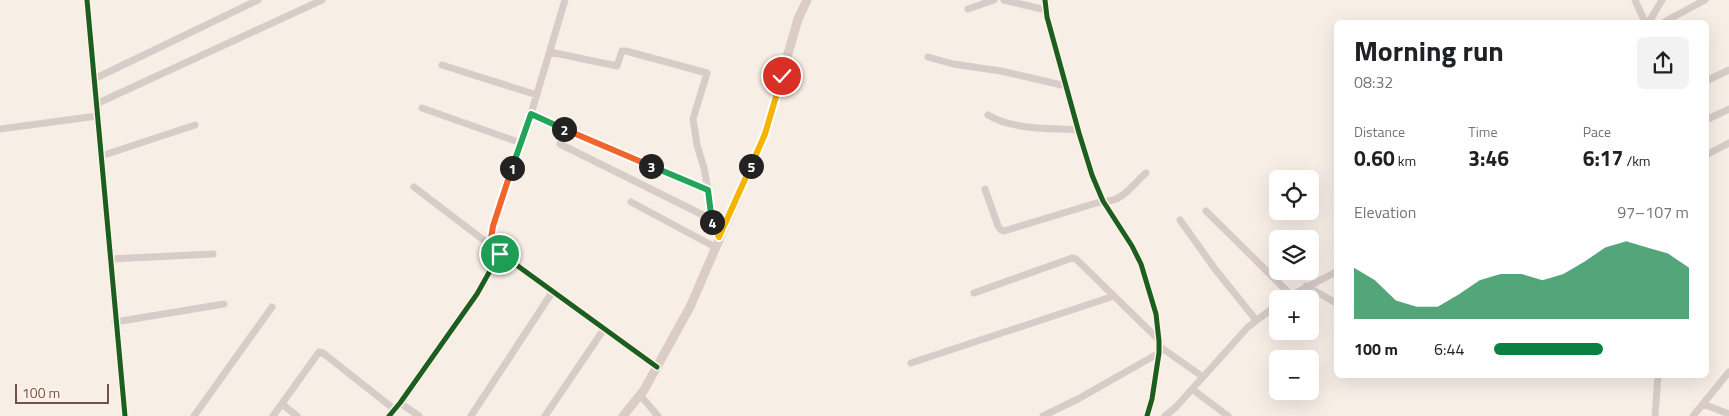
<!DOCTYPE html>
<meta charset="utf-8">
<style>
:root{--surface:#fff;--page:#f2f2f2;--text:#202124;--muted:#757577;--accent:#0b8043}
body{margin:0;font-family:"Titillium Web",sans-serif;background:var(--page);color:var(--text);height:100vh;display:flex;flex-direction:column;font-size:19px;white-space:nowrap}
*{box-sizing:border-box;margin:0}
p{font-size:16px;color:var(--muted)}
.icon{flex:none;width:28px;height:28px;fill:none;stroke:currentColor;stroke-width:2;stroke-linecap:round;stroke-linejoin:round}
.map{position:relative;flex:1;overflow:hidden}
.drawer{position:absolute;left:1334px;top:20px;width:375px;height:358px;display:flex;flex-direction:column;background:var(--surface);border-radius:8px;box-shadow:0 5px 20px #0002}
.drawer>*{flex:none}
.fabs{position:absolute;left:1269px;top:170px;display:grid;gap:10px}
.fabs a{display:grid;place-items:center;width:50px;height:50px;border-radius:8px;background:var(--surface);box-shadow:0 5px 20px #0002;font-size:25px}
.scale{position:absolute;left:15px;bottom:12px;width:94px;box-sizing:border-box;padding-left:5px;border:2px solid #755046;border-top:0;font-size:14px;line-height:18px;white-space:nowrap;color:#755046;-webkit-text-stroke:4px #fff2e7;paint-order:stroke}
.pin{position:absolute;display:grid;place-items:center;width:42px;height:42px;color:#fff;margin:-21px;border:2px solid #fff;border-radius:50%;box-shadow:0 1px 5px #0007}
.km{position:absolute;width:25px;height:25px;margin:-12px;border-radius:50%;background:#222;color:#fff;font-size:14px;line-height:25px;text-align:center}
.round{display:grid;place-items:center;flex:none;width:52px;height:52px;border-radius:8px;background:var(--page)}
.headline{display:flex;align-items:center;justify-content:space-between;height:85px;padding:0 20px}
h1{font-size:28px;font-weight:700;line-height:38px}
.metrics{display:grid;grid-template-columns:repeat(3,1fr);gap:8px;height:85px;padding:5px 20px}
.metrics div{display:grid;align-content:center}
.metrics b{font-size:21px;font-weight:700}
.metrics small{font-size:14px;font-weight:400}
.metrics p{font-size:14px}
.chart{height:140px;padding:10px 20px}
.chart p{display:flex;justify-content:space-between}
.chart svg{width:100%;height:90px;margin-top:5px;fill:var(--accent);opacity:.7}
ul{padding:0 20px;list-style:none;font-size:16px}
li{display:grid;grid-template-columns:80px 60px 1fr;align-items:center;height:38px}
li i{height:12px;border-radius:6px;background:var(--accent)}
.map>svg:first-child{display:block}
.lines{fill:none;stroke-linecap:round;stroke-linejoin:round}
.minor{stroke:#d8ccc8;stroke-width:7}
.major{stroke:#dacdc5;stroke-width:9}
.cycleway-casing{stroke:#fff2e7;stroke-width:8}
.cycleway{stroke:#1b5e20;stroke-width:5}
.split-1-casing{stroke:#fff;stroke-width:10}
.split-2-casing{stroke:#fff;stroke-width:10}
.split-3-casing{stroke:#fff;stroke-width:10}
.split-4-casing{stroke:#fff;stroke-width:10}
.split-5-casing{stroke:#fff;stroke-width:10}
.split-6-casing{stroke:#fff;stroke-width:10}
.split-1{stroke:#f0652b;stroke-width:6}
.split-2{stroke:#22a559;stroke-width:6}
.split-3{stroke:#f0652b;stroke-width:6}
.split-4{stroke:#22a559;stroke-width:6}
.split-5{stroke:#f5b400;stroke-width:6}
.split-6{stroke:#f5b400;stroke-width:6}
</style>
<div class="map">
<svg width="1729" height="416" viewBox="0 0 1729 416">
<rect width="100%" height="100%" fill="#f7eee6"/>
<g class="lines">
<path class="minor" d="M87,0L125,416
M1004,0L1046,10
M1045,0L1047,17L1079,133L1092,175L1103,201L1132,246L1141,264L1156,314L1159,341V353L1152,399L1147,416
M1635,0L1645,22
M968,9L994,0
M1649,22L1662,0
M1664,22L1705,0
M550,52L617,66L622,51H626L707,73L693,119L697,145L704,168L708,190
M928,57L953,64L1001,71L1066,86
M442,65L537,95
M94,79L258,0
M1706,81L1729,70
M96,104L322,0
M422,108L521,143
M531,114L708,190L711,219L719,237
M988,115C1012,130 1050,128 1078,130
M1706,120L1729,109
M0,129L97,116
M560,144L711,219
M1706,155L1729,143
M101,156L195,125
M414,187L490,245
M985,189L998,226L1001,230L1004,231L1103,201C1122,203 1133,184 1146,173
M631,202L715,247
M1206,211L1291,295
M1180,220L1215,269L1256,320
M500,253L490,245L493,225L531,114L565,0
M110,259L213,254
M1306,286L1336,303
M974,293L1072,258L1076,259L1114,296
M1284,299L1336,272
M115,322L224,304
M1159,346L1203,377
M911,363L1114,296L1159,340
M1192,389L1228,416
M640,395L658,416
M400,403L419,416
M282,404L297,416
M1703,404L1729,414
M194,416L272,307
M273,416L319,352L323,353L394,409
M389,416L400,403L477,294L500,253L657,367
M471,416L553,291
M545,416L604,329
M1043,416L1078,399L1159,353
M1165,416L1175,408L1248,327L1278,304
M1655,416L1658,375
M1693,416L1729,372"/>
<path class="major" d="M623,416L644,390L690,307L765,134L798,19L807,0"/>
<g class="cycleway-casing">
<path id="cycleway" d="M87,0L125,416
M1045,0L1047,17L1079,133L1092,175L1103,201L1132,246L1141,264L1156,314L1159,341V353L1152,399L1147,416
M389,416L400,403L477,294L500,253L657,367"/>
</g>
<use href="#cycleway" class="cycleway"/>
</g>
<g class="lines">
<g class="split-1-casing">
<path id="split-1" d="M500,254L490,245L493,226L512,168"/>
</g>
<g class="split-2-casing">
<path id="split-2" d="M512,168L531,114L564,129"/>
</g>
<g class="split-3-casing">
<path id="split-3" d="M564,129L651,166"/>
</g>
<g class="split-4-casing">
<path id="split-4" d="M651,166L708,190L712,222"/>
</g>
<g class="split-5-casing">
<path id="split-5" d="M712,222L719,237L751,166"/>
</g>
<g class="split-6-casing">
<path id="split-6" d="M751,166L765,134L782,76"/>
</g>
<use href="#split-1" class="split-1"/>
<use href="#split-2" class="split-2"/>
<use href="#split-3" class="split-3"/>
<use href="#split-4" class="split-4"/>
<use href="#split-5" class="split-5"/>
<use href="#split-6" class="split-6"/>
</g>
</svg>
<div class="fabs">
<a><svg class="icon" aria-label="locate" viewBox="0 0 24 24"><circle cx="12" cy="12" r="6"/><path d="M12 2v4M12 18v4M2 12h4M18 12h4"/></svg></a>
<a><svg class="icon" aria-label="layers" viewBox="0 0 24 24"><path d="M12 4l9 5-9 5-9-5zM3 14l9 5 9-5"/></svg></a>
<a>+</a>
<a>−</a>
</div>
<div class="scale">100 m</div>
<div class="pin" style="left:500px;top:254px;background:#1e9e55"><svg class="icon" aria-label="arrive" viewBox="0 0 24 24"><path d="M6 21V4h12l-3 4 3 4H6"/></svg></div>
<div class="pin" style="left:782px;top:76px;background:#d93025"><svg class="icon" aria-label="check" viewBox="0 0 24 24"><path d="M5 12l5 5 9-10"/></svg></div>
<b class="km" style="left:512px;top:168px">1</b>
<b class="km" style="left:564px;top:129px">2</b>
<b class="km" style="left:651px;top:166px">3</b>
<b class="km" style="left:712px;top:222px">4</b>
<b class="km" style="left:751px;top:166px">5</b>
<section class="drawer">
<div class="headline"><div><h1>Morning run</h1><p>08:32</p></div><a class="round"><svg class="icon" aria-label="share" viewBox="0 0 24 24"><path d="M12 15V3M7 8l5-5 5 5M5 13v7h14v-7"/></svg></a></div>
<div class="metrics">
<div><p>Distance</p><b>0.60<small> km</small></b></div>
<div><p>Time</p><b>3:46</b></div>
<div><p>Pace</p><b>6:17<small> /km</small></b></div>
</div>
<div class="chart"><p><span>Elevation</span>97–107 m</p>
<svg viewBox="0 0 160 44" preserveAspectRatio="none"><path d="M0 44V19L10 25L20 35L30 38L40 38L50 32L60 25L70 22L80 22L90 25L100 22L110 16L120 9L130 6L140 9L150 12L160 19V44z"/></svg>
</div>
<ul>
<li><b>100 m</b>6:44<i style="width:56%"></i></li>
</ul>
</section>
</div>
